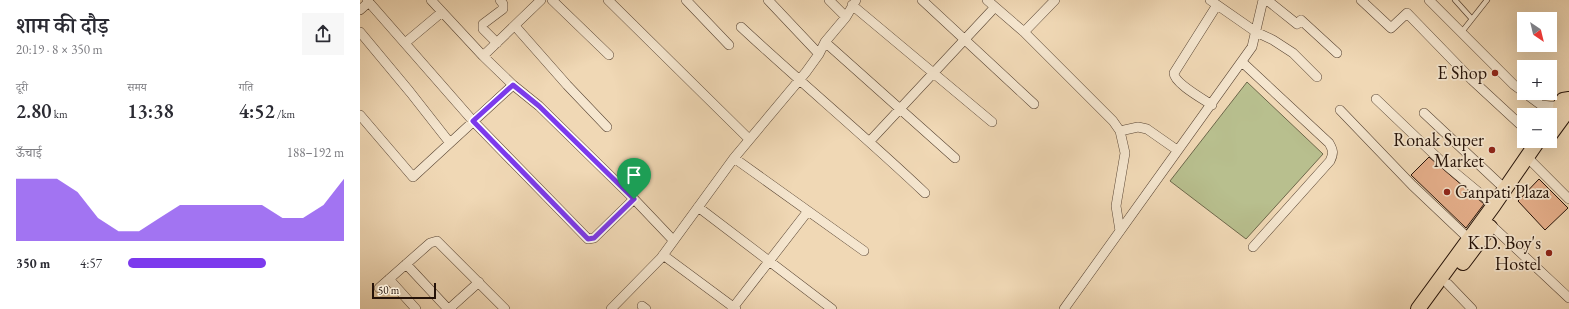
<!DOCTYPE html>
<html lang="hi">
<meta charset="utf-8">
<style>
:root{--surface:#fff;--page:#f7f7f7;--text:#2b2b33;--muted:#7c7c81;--accent:#7c3aed}
body{margin:0;font-family:"EB Garamond","Noto Serif Devanagari",serif;background:var(--page);color:var(--text);height:100vh;display:flex;flex-direction:column;font-size:15px;white-space:nowrap}
*{box-sizing:border-box;margin:0}
p{font-size:13px;color:var(--muted)}
.icon{flex:none;width:22px;height:22px;fill:none;stroke:currentColor;stroke-width:2;stroke-linecap:round;stroke-linejoin:round}
.map{position:relative;flex:1;overflow:hidden}
.drawer{display:flex;flex-direction:column;background:var(--surface);width:360px}
.drawer>*{flex:none}
.needle{width:26px;rotate:145deg}
.controls{position:absolute;left:1157px;top:12px;display:grid;gap:8px}
.controls a{display:grid;place-items:center;width:40px;height:40px;border-radius:0px;background:var(--surface);box-shadow:0 4px 16px #0002;font-size:20px}
.scale{position:absolute;left:12px;bottom:10px;width:64px;box-sizing:border-box;padding-left:4px;border:2px solid #251208;border-top:0;font-size:11px;line-height:14px;white-space:nowrap;color:#251208;-webkit-text-stroke:3px #f5e6cf;paint-order:stroke}
.pin{position:absolute;display:grid;place-items:center;width:34px;height:34px;color:#fff;margin:-41px -17px;border-radius:50% 50% 50% 0;rotate:-45deg;box-shadow:0 0 4px #0007}
.pin .icon{rotate:45deg}
.round{display:grid;place-items:center;flex:none;width:42px;height:42px;border-radius:0px;background:var(--page)}
.headline{display:flex;align-items:center;justify-content:space-between;height:68px;padding:0 16px}
h1{font-size:22px;font-weight:600;line-height:30px}
.stats{display:grid;grid-template-columns:repeat(3,1fr);gap:6px;height:68px;padding:4px 16px}
.stats div{display:grid;align-content:center}
.stats b{font-size:20px;font-weight:600}
.stats small{font-size:11px;font-weight:400}
.stats p{font-size:11px}
.chart{height:112px;padding:8px 16px}
.chart p{display:flex;justify-content:space-between}
.chart svg{width:100%;height:72px;margin-top:4px;fill:var(--accent);opacity:.7}
ul{padding:0 16px;list-style:none;font-size:13px}
li{display:grid;grid-template-columns:64px 48px 1fr;align-items:center;height:30px}
li i{height:10px;border-radius:5px;background:var(--accent)}
main{display:flex;flex:1;min-height:0}
.map>svg:first-child{display:block}
.green{fill:#b8bf8e;stroke:#6e684b}
.building{fill:#e6af8b;stroke:#251208}
.lines{fill:none;stroke-linecap:round;stroke-linejoin:round}
.service-casing{stroke:#584433;stroke-width:6}
.minor-casing{stroke:#584433;stroke-width:10}
.primary-casing{stroke:#251208;stroke-width:16}
.service{stroke:#f5e6cf;stroke-width:4.5}
.minor{stroke:#f5e6cf;stroke-width:9}
.primary{stroke:#f0d8b5;stroke-width:14}
.route-casing{stroke:#fff;stroke-width:8}
.route{stroke:#7c3aed;stroke-width:5}
.poi-dot{fill:#8f2418;stroke:#f5e6cf;stroke-width:1.5}
.labels{text-anchor:middle;stroke-width:3.5;stroke-linejoin:round;paint-order:stroke}
.poi-label{font-size:18px;fill:#251208;stroke:#f5e6cf;text-anchor:end}
</style>
<main>
<section class="drawer">
<div class="headline"><div><h1>शाम की दौड़</h1><p>20:19 · 8 × 350 m</p></div><a class="round"><svg class="icon" aria-label="share" viewBox="0 0 24 24"><path d="M12 15V3M7 8l5-5 5 5M5 13v7h14v-7"/></svg></a></div>
<div class="stats">
<div><p>दूरी</p><b>2.80<small> km</small></b></div>
<div><p>समय</p><b>13:38</b></div>
<div><p>गति</p><b>4:52<small> /km</small></b></div>
</div>
<div class="chart"><p><span>ऊँचाई</span>188–192 m</p>
<svg viewBox="0 0 160 44" preserveAspectRatio="none"><path d="M0 44V6L10 6L20 6L30 14L40 30L50 38L60 38L70 30L80 22L90 22L100 22L110 22L120 22L130 30L140 30L150 22L160 6V44z"/></svg>
</div>
<ul>
<li><b>350 m</b>4:57<i style="width:64%"></i></li>
</ul>
</section>
<div class="map">
<svg width="1209" height="309" viewBox="0 0 1209 309">
<rect width="100%" height="100%" fill="#f0d8b5"/>
<filter id="stains"><feTurbulence type="fractalNoise" baseFrequency=".005" numOctaves="4"/><feColorMatrix values="0 0 0 0 .2 0 0 0 0 .09 0 0 0 0 .02 0 0 0 .5 -.17"/></filter>
<radialGradient id="worn" r=".72"><stop offset=".6" stop-color="#630" stop-opacity="0"/><stop offset="1" stop-color="#630" stop-opacity=".3"/></radialGradient>
<path class="green" d="M887,82L963,154L886,239L810,181Z"/>
<path class="building" d="M1069,157L1124,204L1106,228L1051,175Z
M1179,179L1208,208L1185,230L1158,201Z"/>
<g class="lines">
<g class="service-casing">
<path id="service" d="M1095,0L1112,19
M1101,33L1127,0"/>
</g>
<g class="minor-casing">
<path id="minor" d="M7,0L113,121L228,239L234,238L274,199
M71,0L123,56L153,85L179,106L274,199L313,240
M192,0L249,55
M248,0L389,139
M326,0L369,45
M408,0L459,54
M469,0L486,17
M562,0L674,104
M627,0L664,32L695,0
M850,0L896,32L913,40L933,53L957,77
M907,0L937,24L941,20L977,53
M1001,0L1031,28L1047,13L1112,80L1164,128
M1069,0L1154,85L1181,105L1190,106H1200
M492,5L632,122
M0,10L9,2
M155,26L207,85L247,127
M381,27C441,83 505,136 565,193
M0,32L50,92L90,143
M664,32L753,121L760,131L765,153L756,206L760,231
M465,42L595,158
M45,43L82,12
M137,43L123,29V24L143,9V4L140,0
M123,56L181,0
M882,62L969,143C973,150 974,153 970,161L893,247
M1016,99L1081,161L1134,205
M852,105C843,99 814,83 814,73L857,5
M980,110L1052,185L1109,239
M1064,113L1145,189
M0,115L53,177L153,85
M760,131L778,127L787,129L817,150
M510,141L635,7
M374,158L504,251
M1168,158L1209,199
M338,207L472,309
M1131,225L1209,298
M303,255L376,309
M46,264L88,309
M29,279L56,309
M1088,284L1112,309
M19,288L70,243L77,241L145,309
M282,306L286,309
M89,309L119,282
M251,309L301,258L374,158L446,72L459,54L465,42L486,17L496,0
M372,309L448,211
M704,309L892,47L903,0"/>
</g>
<g class="primary-casing">
<path id="primary" d="M1209,99L1203,100L1200,106L1203,112H1209
M1190,135L1206,113
M1103,263L1130,227
M1058,309L1134,205L1178,141"/>
</g>
<use href="#service" class="service"/>
<use href="#minor" class="minor"/>
<use href="#primary" class="primary"/>
</g>
<g class="lines">
<g class="route-casing">
<path id="route" d="M153,85L179,106L274,199L234,238L228,239L113,121Z"/>
</g>
<use href="#route" class="route"/>
</g>
<g class="poi-dot">
<circle cx="1135" cy="73" r="4"/>
<circle cx="1132" cy="150" r="4"/>
<circle cx="1087" cy="192" r="4"/>
<circle cx="1189" cy="253" r="4"/>
</g>
<g class="labels">
<g class="poi-label">
<text x="1127" y="79">E Shop</text>
<text x="1124" y="146">Ronak Super<tspan x="1124" dy="21">Market</tspan></text>
<text x="1095" y="198" text-anchor="start">Ganpati Plaza</text>
<text x="1181" y="249">K.D. Boy's<tspan x="1181" dy="21">Hostel</tspan></text>
</g>
</g>
<rect width="100%" height="100%" filter="url(#stains)"/>
<rect width="100%" height="100%" fill="url(#worn)"/>
</svg>
<div class="controls">
<a><svg class="needle" viewBox="-14 -14 28 28"><path d="M0-13l5 13h-10z" fill="#e53935"/><path d="M0 13l5-13h-10z" fill="#7c7c81"/></svg></a>
<a>+</a>
<a>−</a>
</div>
<div class="scale">50 m</div>
<div class="pin" style="left:274px;top:199px;background:#1e9e55"><svg class="icon" aria-label="arrive" viewBox="0 0 24 24"><path d="M6 21V4h12l-3 4 3 4H6"/></svg></div>
</div>
</main>
